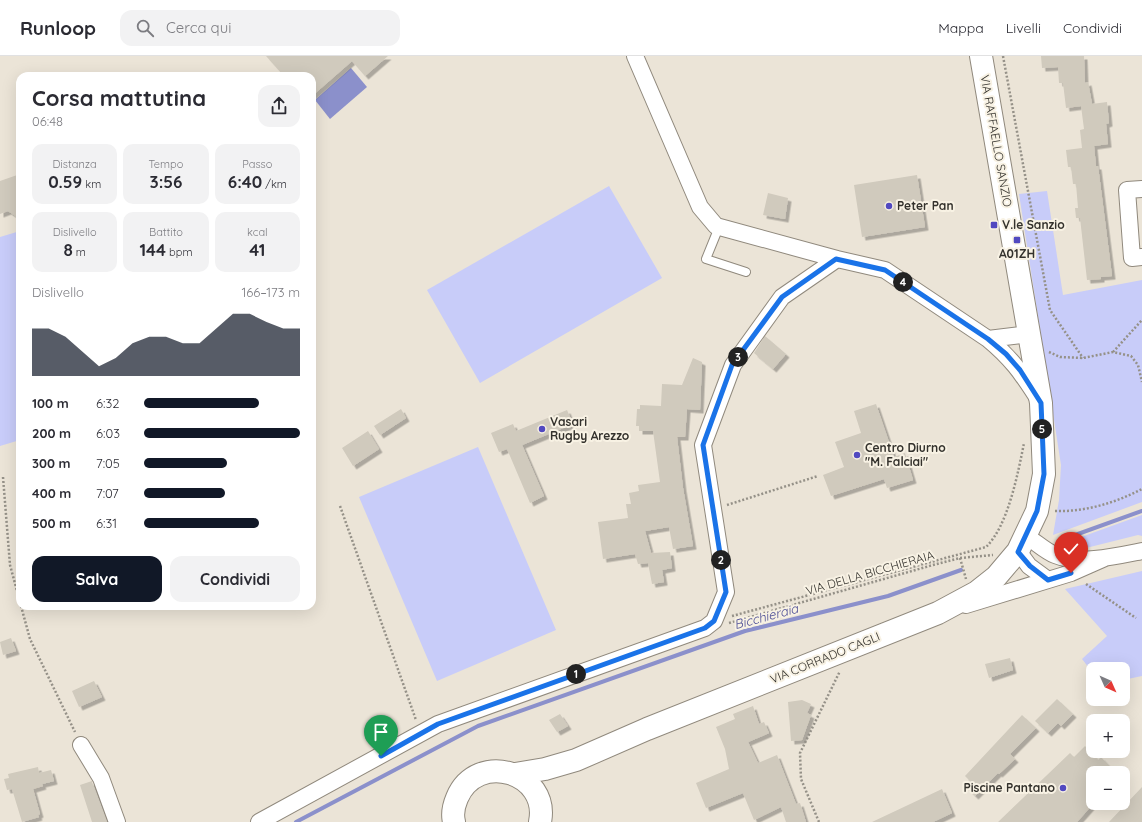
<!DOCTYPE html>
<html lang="it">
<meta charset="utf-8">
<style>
:root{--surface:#fff;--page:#f2f2f3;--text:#2b2b33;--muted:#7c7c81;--line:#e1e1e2;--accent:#111827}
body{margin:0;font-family:Quicksand,sans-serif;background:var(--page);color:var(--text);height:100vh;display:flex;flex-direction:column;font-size:15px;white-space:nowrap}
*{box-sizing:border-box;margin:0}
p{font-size:13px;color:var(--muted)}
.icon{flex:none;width:22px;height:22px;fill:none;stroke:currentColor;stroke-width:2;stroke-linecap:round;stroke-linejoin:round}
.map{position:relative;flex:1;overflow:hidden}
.panel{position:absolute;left:16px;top:16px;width:300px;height:538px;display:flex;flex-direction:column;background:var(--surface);border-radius:12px;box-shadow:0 4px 16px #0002}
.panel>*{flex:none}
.needle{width:26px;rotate:135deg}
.tools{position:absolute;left:1086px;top:606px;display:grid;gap:8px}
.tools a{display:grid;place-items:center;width:44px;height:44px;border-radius:8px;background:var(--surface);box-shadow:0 4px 16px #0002;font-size:20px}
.pin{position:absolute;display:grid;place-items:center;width:34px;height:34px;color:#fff;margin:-41px -17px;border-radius:50% 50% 50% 0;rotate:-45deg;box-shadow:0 0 4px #0007}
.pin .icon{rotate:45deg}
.km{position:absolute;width:20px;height:20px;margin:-10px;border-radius:50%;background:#222;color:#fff;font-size:11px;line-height:20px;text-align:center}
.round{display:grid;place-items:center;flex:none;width:42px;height:42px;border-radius:12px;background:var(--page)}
.head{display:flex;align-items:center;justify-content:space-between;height:68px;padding:0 16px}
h1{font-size:22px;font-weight:700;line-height:30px}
.metrics{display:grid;grid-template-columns:repeat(3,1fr);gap:6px;height:68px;padding:4px 16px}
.metrics div{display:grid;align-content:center;border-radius:10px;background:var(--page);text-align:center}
.metrics b{font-size:17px;font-weight:700}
.metrics small{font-size:11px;font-weight:400}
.metrics p{font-size:11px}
.chart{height:112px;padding:8px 16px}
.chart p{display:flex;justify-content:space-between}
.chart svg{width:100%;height:72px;margin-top:4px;fill:var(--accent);opacity:.7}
.button{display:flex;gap:8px;margin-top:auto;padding:8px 16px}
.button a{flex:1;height:46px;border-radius:12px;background:var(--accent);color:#fff;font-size:16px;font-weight:700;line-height:46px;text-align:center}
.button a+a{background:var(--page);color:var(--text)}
ul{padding:0 16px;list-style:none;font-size:13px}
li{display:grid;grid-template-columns:64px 48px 1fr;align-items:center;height:30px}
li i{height:10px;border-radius:5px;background:var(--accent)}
header{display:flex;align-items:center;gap:24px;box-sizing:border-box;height:56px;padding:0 20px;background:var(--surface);border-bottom:1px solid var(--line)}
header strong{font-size:19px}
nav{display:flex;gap:22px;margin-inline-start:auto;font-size:14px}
.search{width:280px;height:36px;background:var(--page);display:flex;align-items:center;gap:10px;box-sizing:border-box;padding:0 14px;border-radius:12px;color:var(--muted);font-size:15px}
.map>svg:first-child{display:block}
.green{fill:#c8ccf9}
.water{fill:#8b90cb}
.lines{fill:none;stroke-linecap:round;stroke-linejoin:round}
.stream{stroke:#8b90cb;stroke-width:4}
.building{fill:#d0cabd;filter:url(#shadow)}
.service-casing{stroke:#90897d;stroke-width:10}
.minor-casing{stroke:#90897d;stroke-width:18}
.secondary-casing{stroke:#90897d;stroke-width:24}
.path{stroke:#959188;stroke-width:2.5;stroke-dasharray:2 2;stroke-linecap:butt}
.service{stroke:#fff;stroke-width:8}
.minor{stroke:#fff;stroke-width:16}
.secondary{stroke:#fff;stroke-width:22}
.route-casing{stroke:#fff;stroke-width:8}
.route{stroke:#1a73e8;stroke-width:5}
.poi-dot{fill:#5149c0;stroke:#f8f2e4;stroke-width:1.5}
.labels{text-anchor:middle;stroke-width:4;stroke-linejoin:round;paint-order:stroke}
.street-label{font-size:12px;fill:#33312c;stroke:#f8f2e4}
.poi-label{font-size:12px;font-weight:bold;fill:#33312c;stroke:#f8f2e4;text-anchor:start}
.water-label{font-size:13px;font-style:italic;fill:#4a4b94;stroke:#f8f2e4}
</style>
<header>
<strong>Runloop</strong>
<div class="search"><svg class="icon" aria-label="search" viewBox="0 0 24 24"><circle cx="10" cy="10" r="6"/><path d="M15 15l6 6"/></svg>Cerca qui</div>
<nav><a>Mappa</a><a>Livelli</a><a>Condividi</a></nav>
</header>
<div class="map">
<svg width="1142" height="766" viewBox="0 0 1142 766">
<defs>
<filter id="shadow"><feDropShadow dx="3.5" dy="3.5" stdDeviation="0" flood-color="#0004"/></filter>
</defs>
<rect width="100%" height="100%" fill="#ebe4d7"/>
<path class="green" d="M609,130L662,222L480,327L427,234Z
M1047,135L1063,239L1142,224V446L1053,479L1059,444L1061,409L1019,138Z
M20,175V384L0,390V181Z
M478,391L556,574L437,625L359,441Z
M1142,459V480L1138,479L1078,494L1073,484Z
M1142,515V620L1123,624V613H1093V617L1082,603L1107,580L1065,533Z"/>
<path class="water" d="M351,12L367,31L330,63L315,44Z"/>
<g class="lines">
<path class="stream" d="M1064,483L1142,455
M296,766L478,670L745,575L888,540L961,514"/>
</g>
<path class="building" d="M266,0H388L365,20L352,5L312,40V20H284Z
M1041,0H1084L1085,27L1088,26L1092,48L1107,46L1109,67L1106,68L1108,88L1094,90L1096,110H1098L1112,220L1101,221V223L1087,224L1080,162H1076L1075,152H1078L1076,128H1073L1071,111H1068L1066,94L1082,92L1080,74L1084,73L1081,50L1066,52L1063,27H1059L1058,11L1042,12Z
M20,118V163L8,155L0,158V125Z
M917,119L925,171L862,181L854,129Z
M768,137L788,142L785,163L763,159Z
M765,280L786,298L773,313L754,297Z
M693,302L702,306L700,354L687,353L685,381H677L683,432L693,490L673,493L669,471L645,475L651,497L670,496L672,512L662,514L664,526L652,528L648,507L638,508L635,498L603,503L598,466L628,462L626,448H631L629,437L639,435L638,429L660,426L653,375H639V370H636L637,353H640V349L661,350L662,328L682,329Z
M876,348L894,401L905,397L913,424L887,432L884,423L831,440L823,419L844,411L835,386L861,377L854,355Z
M401,353L406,362L380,379L374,370Z
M567,354L573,368L522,389L544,440L530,447L507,393L499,396L491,377L513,368L516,375Z
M368,375L379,393L353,410L342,392Z
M11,582L16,595L3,599L0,586Z
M1010,602L1013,614L989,622L985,608Z
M94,625L102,641L79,651L72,635Z
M1057,643L1073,658L1061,670L1058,667L1048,677L1035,665Z
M802,644L811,648L807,657L811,659L802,684L791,685L788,646Z
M753,650L759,668L764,666L769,677L748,686L758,707L777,699L796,748L800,747L806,766H786L781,751L754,764L743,737L706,752L696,727L729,713L725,693L716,671L735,663L733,658Z
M560,658L568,670L557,676L549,664Z
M1022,659L1036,672L1010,698L1015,703L999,718L998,717L975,740L965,730L970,725L965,720Z
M1085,690L1098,704L1101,701L1116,717H1093V748L1077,766H998L1070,697L1074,701Z
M38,711L39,717L51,714L54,725L42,728L43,730L33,733L40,758L38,759L39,761L22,766L12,733L7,734L4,723L9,722L8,718Z
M92,725V726L107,766H92L80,729Z
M1142,731V766H1109Z
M942,733L952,757L933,766H872Z"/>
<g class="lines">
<g class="service-casing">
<path id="service" d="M719,171L706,203L746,216"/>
</g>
<g class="minor-casing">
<path id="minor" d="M635,0L700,151L716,170L837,203
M1142,133L1127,134L1132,202L1142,201
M988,283C1011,302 1021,316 1037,341
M1026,480C1036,486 1045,495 1055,499C1079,509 1117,500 1142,495
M1018,495L1029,510L1048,524
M966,549L1071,517L1105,502
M81,689L101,722L117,766
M259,766L438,668L705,572L714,565L726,536L703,389L733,309L782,241L837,203L885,214L988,283L1029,278"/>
</g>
<g class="secondary-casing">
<path id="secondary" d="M515,718L545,713L576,704L647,673L938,557L977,536L996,521L1018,495L1037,455L1044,418L1041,347L981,0
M454,766C452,758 454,749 457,742C477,694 550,716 540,766"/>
</g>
<path class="path" d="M1003,0L1050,254L1083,302
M1049,296L1060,301L1083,302L1113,296L1131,300L1138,309L1142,326
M1113,296L1142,264
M3,421L10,509L20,546
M727,449L818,420
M340,450L416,664
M1055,455C1085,456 1115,447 1142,433
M960,502L966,523
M1086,528L1136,562
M21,550L30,583L75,676
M732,560L986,491C1008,470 1018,417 1024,387
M729,567L933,509L960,502L993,499
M819,766L801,723L800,697L840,615"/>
<use href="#service" class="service"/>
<use href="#minor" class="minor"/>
<use href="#secondary" class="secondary"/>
</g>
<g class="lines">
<g class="route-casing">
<path id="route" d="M381,700L438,668L705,572L714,565L726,536L703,389L732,309L782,241L836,203L885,214L988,283L1006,298L1020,314L1041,347L1044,418L1037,455L1018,496L1030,510L1048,524L1071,517"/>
</g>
<use href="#route" class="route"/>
</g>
<g class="poi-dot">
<circle cx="889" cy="150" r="4"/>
<rect x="990" y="165" width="8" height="8" rx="2"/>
<rect x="1013" y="180" width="8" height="8" rx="2"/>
<circle cx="542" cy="373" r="4"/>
<circle cx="857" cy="399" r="4"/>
<circle cx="1063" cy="732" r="4"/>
</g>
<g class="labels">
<g class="street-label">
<text transform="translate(996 85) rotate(80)" y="4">VIA RAFFAELLO SANZIO</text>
<text transform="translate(870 517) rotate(-16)" y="4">VIA DELLA BICCHIERAIA</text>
<text transform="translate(825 602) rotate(-22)" y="4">VIA CORRADO CAGLI</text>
</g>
<g class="poi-label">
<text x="897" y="154">Peter Pan</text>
<text x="1002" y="173">V.le Sanzio</text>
<text x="1017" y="202" text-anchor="middle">A01ZH</text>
<text x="550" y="370">Vasari<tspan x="550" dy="14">Rugby Arezzo</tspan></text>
<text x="865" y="396">Centro Diurno<tspan x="865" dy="14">"M. Falciai"</tspan></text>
<text x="1055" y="736" text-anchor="end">Piscine Pantano</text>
</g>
<g class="water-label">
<text transform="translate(766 560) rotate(-15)" y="5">Bicchieraia</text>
</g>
</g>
</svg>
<div class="tools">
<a><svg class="needle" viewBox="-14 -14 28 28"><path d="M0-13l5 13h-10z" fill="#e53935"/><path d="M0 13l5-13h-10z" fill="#7c7c81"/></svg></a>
<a>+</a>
<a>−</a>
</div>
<div class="pin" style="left:381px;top:700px;background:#1e9e55"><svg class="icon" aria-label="arrive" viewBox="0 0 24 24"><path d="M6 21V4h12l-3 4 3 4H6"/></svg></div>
<div class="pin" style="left:1071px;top:517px;background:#d93025"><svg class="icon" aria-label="check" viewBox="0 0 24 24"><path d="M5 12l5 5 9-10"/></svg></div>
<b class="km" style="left:576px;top:618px">1</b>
<b class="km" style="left:721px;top:504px">2</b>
<b class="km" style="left:738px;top:301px">3</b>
<b class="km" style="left:903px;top:226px">4</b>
<b class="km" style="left:1042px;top:373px">5</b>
<section class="panel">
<div class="head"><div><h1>Corsa mattutina</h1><p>06:48</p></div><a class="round"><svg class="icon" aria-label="share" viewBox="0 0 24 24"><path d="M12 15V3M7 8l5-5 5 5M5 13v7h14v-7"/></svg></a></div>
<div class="metrics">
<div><p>Distanza</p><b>0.59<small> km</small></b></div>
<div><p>Tempo</p><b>3:56</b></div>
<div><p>Passo</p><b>6:40<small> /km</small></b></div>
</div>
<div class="metrics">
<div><p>Dislivello</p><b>8<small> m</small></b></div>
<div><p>Battito</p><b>144<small> bpm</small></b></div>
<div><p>kcal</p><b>41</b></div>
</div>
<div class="chart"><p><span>Dislivello</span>166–173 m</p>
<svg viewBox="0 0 160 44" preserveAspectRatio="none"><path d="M0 44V15L10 15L20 20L30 29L40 38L50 33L60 24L70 20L80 20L90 24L100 24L110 15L120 6L130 6L140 11L150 15L160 15V44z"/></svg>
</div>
<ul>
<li><b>100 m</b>6:32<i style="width:74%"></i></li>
<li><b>200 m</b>6:03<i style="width:100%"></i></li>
<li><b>300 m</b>7:05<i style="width:53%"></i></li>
<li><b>400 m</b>7:07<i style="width:52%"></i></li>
<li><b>500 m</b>6:31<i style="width:74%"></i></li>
</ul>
<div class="button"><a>Salva</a><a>Condividi</a></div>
</section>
</div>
